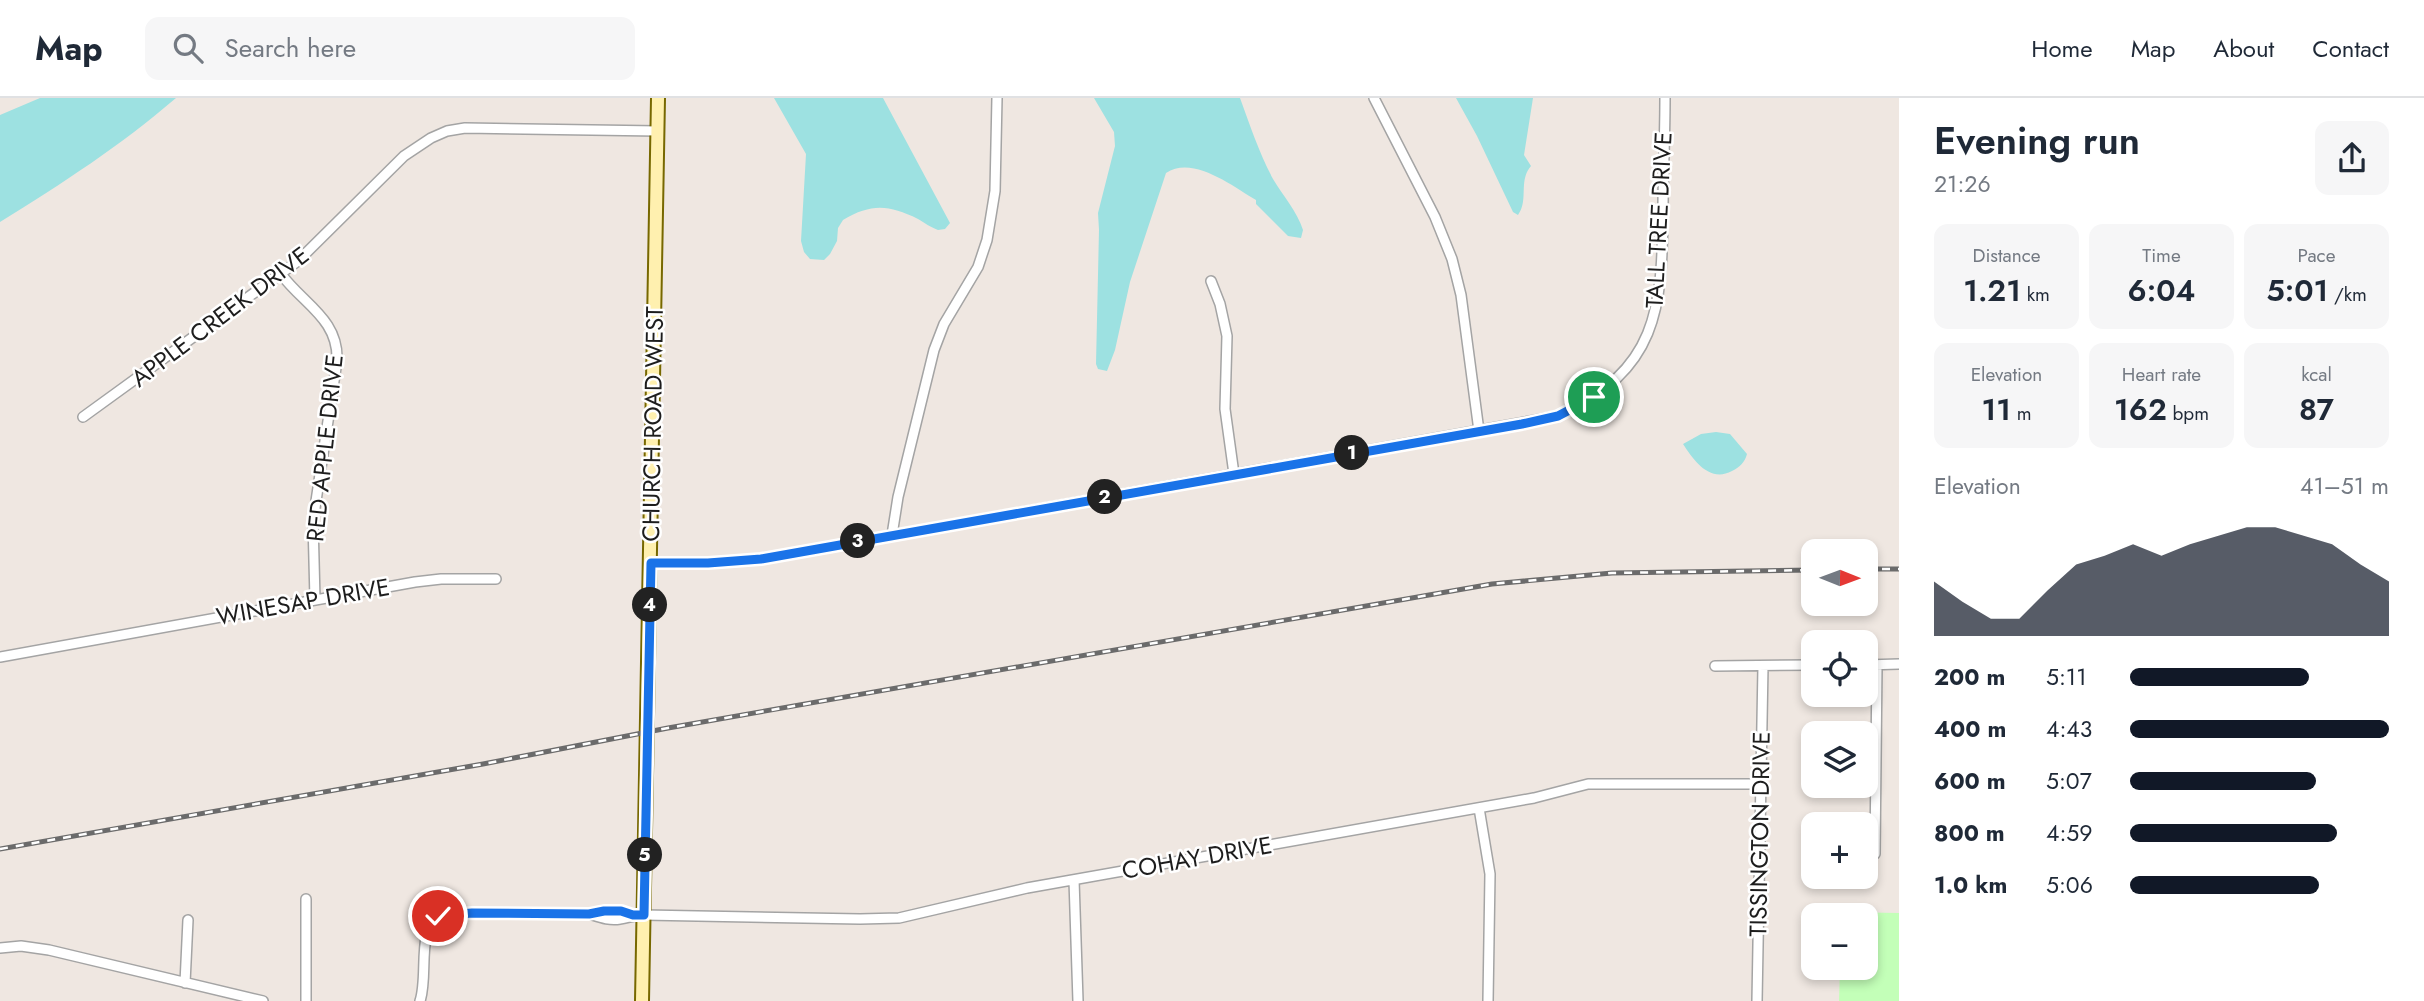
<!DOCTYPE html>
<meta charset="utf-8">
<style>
:root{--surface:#fff;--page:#f6f6f7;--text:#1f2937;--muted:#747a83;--line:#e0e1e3;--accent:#111827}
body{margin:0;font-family:Jost,sans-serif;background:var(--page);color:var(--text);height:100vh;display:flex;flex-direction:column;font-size:26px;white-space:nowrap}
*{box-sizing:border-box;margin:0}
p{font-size:23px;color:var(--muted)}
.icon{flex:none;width:38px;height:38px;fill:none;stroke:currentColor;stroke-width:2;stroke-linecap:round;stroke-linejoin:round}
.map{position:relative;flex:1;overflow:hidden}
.sheet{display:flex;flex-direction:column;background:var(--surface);width:525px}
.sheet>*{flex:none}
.needle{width:46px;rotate:91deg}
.buttons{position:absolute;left:1801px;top:441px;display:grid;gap:14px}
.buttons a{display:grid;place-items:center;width:77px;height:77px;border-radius:14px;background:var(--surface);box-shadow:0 4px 10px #0003;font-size:35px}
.pin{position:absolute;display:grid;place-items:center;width:60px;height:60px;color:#fff;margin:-30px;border:4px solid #fff;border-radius:50%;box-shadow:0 2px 7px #0007}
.km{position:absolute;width:35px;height:35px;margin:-18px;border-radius:50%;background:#222;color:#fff;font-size:19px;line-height:35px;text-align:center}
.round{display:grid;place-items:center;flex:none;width:74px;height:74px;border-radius:14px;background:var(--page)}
.summary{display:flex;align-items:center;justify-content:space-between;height:119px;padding:0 35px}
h1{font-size:38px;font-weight:600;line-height:52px}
.metrics{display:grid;grid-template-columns:repeat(3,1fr);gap:10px;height:119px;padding:7px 35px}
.metrics div{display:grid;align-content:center;border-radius:14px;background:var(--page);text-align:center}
.metrics b{font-size:30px;font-weight:600}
.metrics small{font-size:19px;font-weight:400}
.metrics p{font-size:19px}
.chart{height:196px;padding:14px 35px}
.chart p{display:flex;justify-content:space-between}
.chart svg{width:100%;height:126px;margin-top:7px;fill:var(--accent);opacity:.7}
ul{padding:0 35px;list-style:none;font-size:23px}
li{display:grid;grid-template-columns:112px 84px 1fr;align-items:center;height:52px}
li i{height:18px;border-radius:9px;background:var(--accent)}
header{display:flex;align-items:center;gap:42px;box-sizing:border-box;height:98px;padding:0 35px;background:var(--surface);border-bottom:2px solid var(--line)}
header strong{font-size:33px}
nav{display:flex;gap:38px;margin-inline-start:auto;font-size:24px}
.search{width:490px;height:63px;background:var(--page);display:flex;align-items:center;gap:18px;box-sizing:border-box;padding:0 24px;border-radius:14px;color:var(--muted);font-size:26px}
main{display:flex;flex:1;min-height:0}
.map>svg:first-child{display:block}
.park{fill:#c3ffb8}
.water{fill:#9de1e1}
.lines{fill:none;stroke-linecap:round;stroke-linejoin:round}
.street-casing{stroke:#a4a4a4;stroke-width:12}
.secondary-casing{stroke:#776800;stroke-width:16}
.street{stroke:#fff;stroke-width:9}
.secondary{stroke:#fff0af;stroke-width:12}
.rail-casing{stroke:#6b6b6b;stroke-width:5}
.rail{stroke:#fff;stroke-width:2.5;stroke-dasharray:8;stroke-linecap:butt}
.route-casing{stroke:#fff;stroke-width:14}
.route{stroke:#1a73e8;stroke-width:9}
.labels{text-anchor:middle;stroke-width:5;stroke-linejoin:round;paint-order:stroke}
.street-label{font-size:24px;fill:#1d1d1d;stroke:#fff}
</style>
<header>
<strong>Map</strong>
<div class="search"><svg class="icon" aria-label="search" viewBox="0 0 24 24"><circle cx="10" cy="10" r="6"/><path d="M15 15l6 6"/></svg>Search here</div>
<nav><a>Home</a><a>Map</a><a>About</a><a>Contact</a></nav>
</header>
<main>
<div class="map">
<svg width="1899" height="903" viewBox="0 0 1899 903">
<rect width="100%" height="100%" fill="#efe7e1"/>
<path class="park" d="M1840,814L1899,815V903H1839L1840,870H1866V817H1840Z"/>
<path class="water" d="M40,0H176C120,48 63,85 0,124V17Z
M774,0H883L950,125L945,131L938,132C930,129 925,125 918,121C889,107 872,105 843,122L838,130L837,143L830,156L824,162L810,161L804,154L801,143L806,56Z
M1094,0H1240C1250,27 1259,55 1273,81C1283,98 1297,113 1303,132L1301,140L1288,138L1256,106V102C1232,88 1193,57 1166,75L1130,184L1115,252L1107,273L1098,271L1096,266L1099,132L1098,115L1115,48L1114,34Z
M1456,0H1533L1524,57L1531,68C1518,83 1529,102 1518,117L1513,114L1477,38Z
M1716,334L1730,336L1747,356C1745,364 1740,369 1732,373C1710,385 1694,363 1683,346L1701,336Z"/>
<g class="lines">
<g class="street-casing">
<path id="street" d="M1374,0L1435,119L1452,161L1461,197L1479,333
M281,176C303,206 339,221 337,263L313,423L315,502
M1211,183L1220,206L1227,238L1225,311L1234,376
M83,319L298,163L404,58L431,40L447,33L465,30L658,33
M892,437L898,399L934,252L944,226L978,169L987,142L995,93L997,0
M651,465H708L762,461L1558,318C1658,272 1662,212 1663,113C1663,76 1665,38 1665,0
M0,559L415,484L441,481H496
M1866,567L1899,566
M1715,568L1813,567
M1479,710L1490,776L1488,903
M1875,756L1877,567
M1074,782L1078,903
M306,801V903
M589,816C599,819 609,823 620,821C628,820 635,817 644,817L860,821L899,820L1027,790L1534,700L1588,686H1761
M0,850L21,848L49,852L263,903
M185,885L188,822
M420,903C429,876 415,829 442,816H589C605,813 618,812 633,817
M1757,903L1763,568"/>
</g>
<g class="secondary-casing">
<path id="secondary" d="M642,903L658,0"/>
</g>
<use href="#street" class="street"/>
<use href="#secondary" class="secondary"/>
<g class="rail-casing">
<path id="rail" d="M1866,471H1899
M0,751L483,666L668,630L1492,486L1612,475L1813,472"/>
</g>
<use href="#rail" class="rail"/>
</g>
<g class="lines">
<g class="route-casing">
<path id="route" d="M438,818L472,815L589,816L604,813H621L633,817H644L651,465H708L761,461L1522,326L1558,318L1594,299"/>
</g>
<use href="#route" class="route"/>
</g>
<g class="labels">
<g class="street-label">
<text transform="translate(1659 122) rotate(-87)" y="8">TALL TREE DRIVE</text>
<text transform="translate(220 219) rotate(-37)" y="8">APPLE CREEK DRIVE</text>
<text transform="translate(653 326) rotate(-89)" y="8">CHURCH ROAD WEST</text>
<text transform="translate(325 350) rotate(-84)" y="8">RED APPLE DRIVE</text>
<text transform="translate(303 504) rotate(-10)" y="8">WINESAP DRIVE</text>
<text transform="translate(1760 736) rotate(-89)" y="8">TISSINGTON DRIVE</text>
<text transform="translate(1197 760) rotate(-10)" y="8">COHAY DRIVE</text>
</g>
</g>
</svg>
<div class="buttons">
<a><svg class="needle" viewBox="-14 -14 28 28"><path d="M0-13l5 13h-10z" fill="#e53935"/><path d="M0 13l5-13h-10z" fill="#747a83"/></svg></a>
<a><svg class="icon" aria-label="locate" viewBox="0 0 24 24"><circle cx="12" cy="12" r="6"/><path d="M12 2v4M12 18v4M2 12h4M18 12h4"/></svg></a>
<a><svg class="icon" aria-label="layers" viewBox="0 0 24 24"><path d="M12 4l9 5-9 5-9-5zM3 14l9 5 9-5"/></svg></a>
<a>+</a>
<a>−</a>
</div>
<div class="pin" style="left:1594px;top:299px;background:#1e9e55"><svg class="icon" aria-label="arrive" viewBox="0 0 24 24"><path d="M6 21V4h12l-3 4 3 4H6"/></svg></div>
<div class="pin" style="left:438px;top:818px;background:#d93025"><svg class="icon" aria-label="check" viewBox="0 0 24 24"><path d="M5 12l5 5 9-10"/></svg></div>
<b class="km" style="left:1352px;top:355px">1</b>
<b class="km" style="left:1105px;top:399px">2</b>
<b class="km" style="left:858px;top:443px">3</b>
<b class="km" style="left:650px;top:507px">4</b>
<b class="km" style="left:645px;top:757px">5</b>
</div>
<section class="sheet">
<div class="summary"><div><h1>Evening run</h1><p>21:26</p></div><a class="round"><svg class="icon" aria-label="share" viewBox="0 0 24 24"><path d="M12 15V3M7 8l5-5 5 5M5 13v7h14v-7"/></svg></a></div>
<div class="metrics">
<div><p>Distance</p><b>1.21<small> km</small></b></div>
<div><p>Time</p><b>6:04</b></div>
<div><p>Pace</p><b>5:01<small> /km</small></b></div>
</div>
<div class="metrics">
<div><p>Elevation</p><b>11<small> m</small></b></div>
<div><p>Heart rate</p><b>162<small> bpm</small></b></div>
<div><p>kcal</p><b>87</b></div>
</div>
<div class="chart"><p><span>Elevation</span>41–51 m</p>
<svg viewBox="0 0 160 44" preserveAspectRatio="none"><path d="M0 44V25L10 32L20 38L30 38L40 28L50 19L60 16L70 12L80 16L90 12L100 9L110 6L120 6L130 9L140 12L150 19L160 25V44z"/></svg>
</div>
<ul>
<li><b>200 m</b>5:11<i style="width:69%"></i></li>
<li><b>400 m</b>4:43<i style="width:100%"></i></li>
<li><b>600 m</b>5:07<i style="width:72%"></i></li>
<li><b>800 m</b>4:59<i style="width:80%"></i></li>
<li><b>1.0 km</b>5:06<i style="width:73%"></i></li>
</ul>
</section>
</main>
